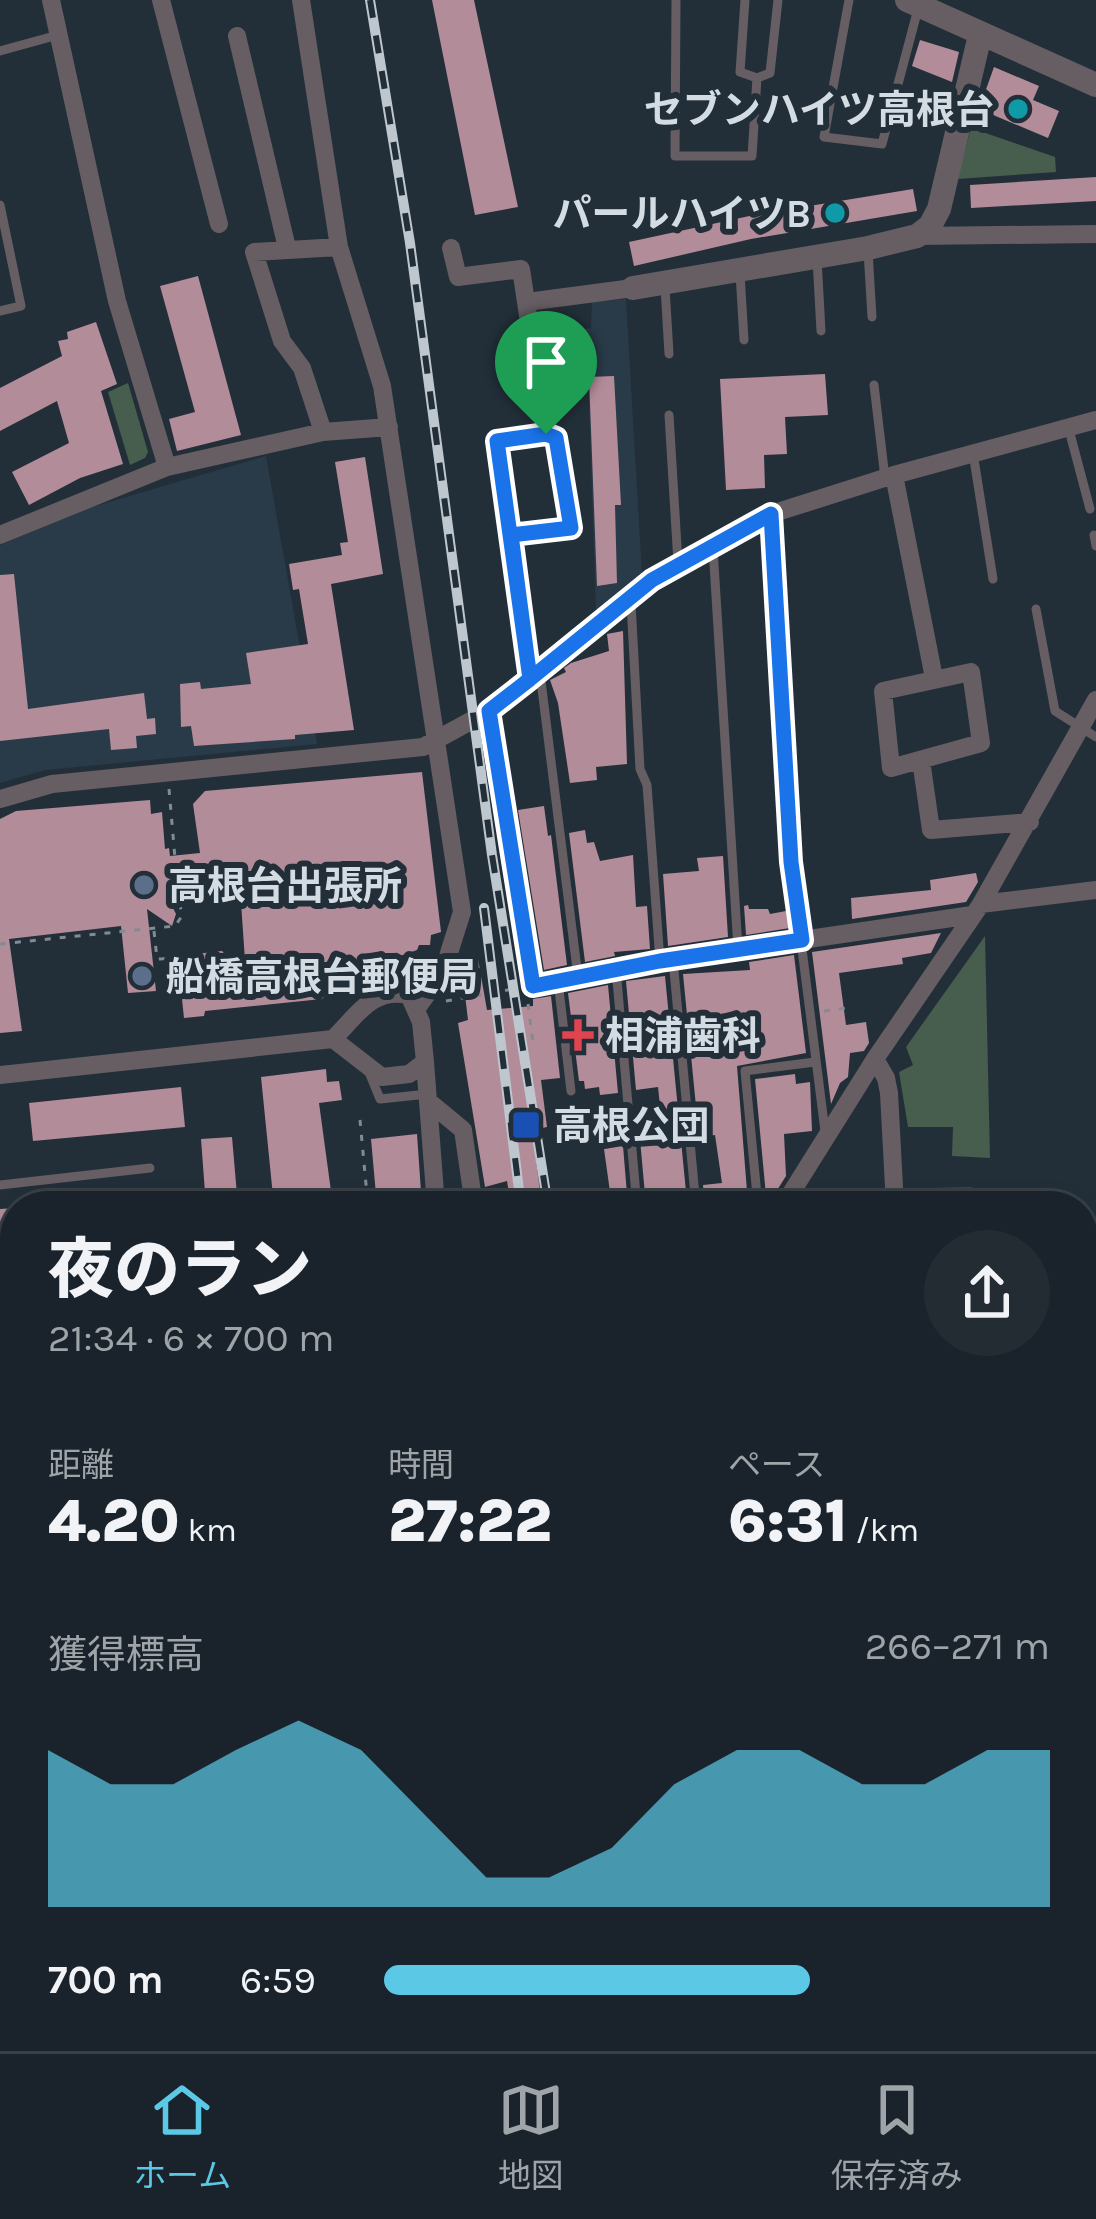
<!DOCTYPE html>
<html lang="ja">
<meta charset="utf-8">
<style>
:root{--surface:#1a232b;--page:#232b33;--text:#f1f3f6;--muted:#9fa4a9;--line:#384047;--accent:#5bc8e6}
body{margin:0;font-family:Karla,"Noto Sans JP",sans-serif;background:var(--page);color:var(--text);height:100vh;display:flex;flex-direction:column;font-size:45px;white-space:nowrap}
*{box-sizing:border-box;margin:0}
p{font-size:39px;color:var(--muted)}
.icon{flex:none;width:66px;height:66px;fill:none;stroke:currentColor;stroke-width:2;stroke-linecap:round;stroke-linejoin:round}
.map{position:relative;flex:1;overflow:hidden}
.sheet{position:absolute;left:0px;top:1191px;width:1098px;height:861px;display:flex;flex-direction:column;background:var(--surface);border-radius:48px 48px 0 0;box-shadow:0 6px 18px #0003,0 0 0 3px var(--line)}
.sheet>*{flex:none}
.pin{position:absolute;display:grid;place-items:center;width:102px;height:102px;color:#fff;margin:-123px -51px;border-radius:50% 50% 50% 0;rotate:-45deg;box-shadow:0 0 12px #0007}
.pin .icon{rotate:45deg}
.round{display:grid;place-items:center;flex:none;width:126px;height:126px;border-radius:63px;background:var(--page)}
.overview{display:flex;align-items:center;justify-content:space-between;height:204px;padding:0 48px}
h1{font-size:66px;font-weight:800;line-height:90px}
.stats{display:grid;grid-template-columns:repeat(3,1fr);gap:18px;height:204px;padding:12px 48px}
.stats div{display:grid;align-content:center}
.stats b{font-size:60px;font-weight:800}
.stats small{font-size:33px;font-weight:400}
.stats p{font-size:33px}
.chart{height:336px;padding:24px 48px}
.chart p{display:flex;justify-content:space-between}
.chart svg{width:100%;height:216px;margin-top:12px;fill:var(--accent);opacity:.7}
ul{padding:0 48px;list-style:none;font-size:39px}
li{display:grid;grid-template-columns:192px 144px 1fr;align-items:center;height:90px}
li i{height:30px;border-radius:15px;background:var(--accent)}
.dock{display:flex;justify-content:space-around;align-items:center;height:168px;border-top:3px solid var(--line);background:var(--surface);font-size:33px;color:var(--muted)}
.dock a{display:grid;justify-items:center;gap:6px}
.dock .current{color:var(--accent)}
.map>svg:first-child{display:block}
.built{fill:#293b49}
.green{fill:#475d4d}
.building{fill:#b38c99}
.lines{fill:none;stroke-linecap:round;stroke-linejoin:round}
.path{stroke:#818b94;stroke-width:3;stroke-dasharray:6 9;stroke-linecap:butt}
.service{stroke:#665e62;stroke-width:9}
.minor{stroke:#665e62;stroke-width:18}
.tertiary{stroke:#665e62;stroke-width:24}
.rail-casing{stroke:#bec7ce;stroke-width:10}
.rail{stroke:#222f39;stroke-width:6;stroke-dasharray:18;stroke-linecap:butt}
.route-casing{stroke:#fff;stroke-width:24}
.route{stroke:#1a73e8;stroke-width:15}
.culture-dot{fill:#0f9aa8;stroke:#222f39;stroke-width:4.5}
.service-dot{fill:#5c6f8a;stroke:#222f39;stroke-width:4.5}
.health-dot{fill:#e0444e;stroke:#222f39;stroke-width:4.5}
.transit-dot{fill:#1a4fb4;stroke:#222f39;stroke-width:4.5}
.labels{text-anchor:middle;stroke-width:12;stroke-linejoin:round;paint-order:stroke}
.poi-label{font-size:39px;font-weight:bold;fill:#d4dce3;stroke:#222f39;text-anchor:start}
</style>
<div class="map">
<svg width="1096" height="2051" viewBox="0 0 1096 2051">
<rect width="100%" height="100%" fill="#222f39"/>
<path class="built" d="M626,299L642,575L596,612L588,372L547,380L543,333L591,328L592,302Z
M266,456L317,744L45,770L0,783V545L92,507Z
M0,1887L15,1888V1998L0,1997Z"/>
<path class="green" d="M971,128L1055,157L1056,172L957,179Z
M128,383L148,452L145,458L130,465L108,392Z
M985,936L990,1158L952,1156L953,1127H908L899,1072L913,1065L906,1047Z
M787,2037H911V2051H786Z"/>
<path class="building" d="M432,0H474L518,207L475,215Z
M920,40L959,52L952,82L912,66Z
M994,67L1039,86L1033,100L1059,111L1048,138L979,109Z
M1096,177V201L971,208L970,185Z
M913,189L917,211L751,239L634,266L629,242L754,215Z
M198,276L241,435L177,451L169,419L195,412L160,286Z
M96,322L117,384L101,391L123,464L80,478L29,505L12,472L69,443L57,401L0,431V388L62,356L58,341L68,339L67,332Z
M825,374L828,415L785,417L787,454L764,455L765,488L726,490L720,379Z
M614,376L621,505H615L617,583L597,586L589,377Z
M365,457L383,574L331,584L354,730L295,735V739L194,746L191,726L181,727L180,684L200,682L201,689L251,684L246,653L308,644L299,589L293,590L289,564L342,555L340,543L348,542L335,462Z
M14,574L28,709L144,693L147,719L155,718L156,734L136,736L137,748L111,750L109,729L0,741V575Z
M623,631L627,764L596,767L597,780L570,783L558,703L550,680L566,672L564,668L571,663L609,651L607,634Z
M422,772L441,932L431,935L430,945H419L417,950L383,962L362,957L322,999L205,1011L204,1016L184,1018L181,990H178V956L222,951L246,975L240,888L168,898L176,914L172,926L147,909L156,991L128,993L121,926L9,939L22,1031L0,1033V819L16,811L150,800L151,814L162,812L165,849L169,848L170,856L200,853L193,804L205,791Z
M544,806L548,836L551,835L567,965L544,970L518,810Z
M585,830L587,843L594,842L600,861L633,855L636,907L647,906L650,949L614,952L615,956L585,962L569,833Z
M723,856L728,937L668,946L663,874L699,871L697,858Z
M976,873L978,882L966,902L852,919L851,898L931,890L930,880Z
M748,905L749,909H768L770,914L786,911L790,928L746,935L744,906Z
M941,933L931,953L902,958L903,964L839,973L846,1025L866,1022L869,1043L864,1051L850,1053L848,1077L840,1083L831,1104L812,952Z
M794,955L806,1053L737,1066L747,1191L719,1199L720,1206H705L703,1185L722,1183L715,1135L699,1137L683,974L750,970L749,962Z
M478,959L487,1010L533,1006V999L551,996L560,1078L541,1080L547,1127L532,1130L542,1206H524L522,1192L509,1194L507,1181L485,1187L458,1023L468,1020L461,961Z
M665,976L687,1202L646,1206L638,1117L661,1115L658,1087L636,1090L626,981Z
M608,985L618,1093L600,1095L599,1087L585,1089L584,1081H579L568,993Z
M326,1069L327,1082L339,1081L342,1100L319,1103L333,1206H274L261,1077Z
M795,1074L796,1084L810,1082L812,1131L784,1134L786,1176L767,1206L755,1079Z
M181,1087L185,1127L33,1141L29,1103Z
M417,1134L422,1206H377L371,1139Z
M232,1137L238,1206H206L201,1139Z
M623,1146L628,1206H612L604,1149Z
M15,1208V1294L0,1295V1209Z"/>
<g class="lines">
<path class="path" d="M169,789L178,893
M218,895L219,905H224L223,890
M154,931L157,959L178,958
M0,944L175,926L182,916L178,894L195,891
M228,967L245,965
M446,1001L513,989
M528,1004L533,1043
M824,1011L847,1008
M360,1120L368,1206
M0,1317L15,1313"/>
<path class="service" d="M676,0L675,156H752L757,78
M745,0L740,72L757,78L770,73L778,0
M849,0L824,137L882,144L918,9
M0,51L58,35
M0,205L21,306L0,311
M868,251L872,317
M817,259L821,331
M740,273L744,340
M665,287L669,354
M874,385L885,478
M669,415L678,563
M1068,426L1090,509
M973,453L993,579
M771,515L791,862L825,1131
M1094,535L1096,546
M713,548L738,949
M631,603L640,769L647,785L660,961
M1036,609L1055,711L1096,737
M540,673L578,977
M673,960L696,1206
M616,969L637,1206
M558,981L571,1091
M369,1072L380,1099L428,1094
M0,1185L150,1168
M895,1193L970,1192
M758,1206L745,1071L815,1062
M0,1352L9,1361L15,1528
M530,2037L531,2051
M917,2051L918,2037
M994,2051V2037"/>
<path class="minor" d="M51,0L117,301L167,467
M161,0L219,224
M301,0L339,247L382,386L462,912L443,972L417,1008
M237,36L287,248
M917,236L1096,234
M451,248L458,277L521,269L546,434L497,441L530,679
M527,302L633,288
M323,432L302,368L282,341L254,252L339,247
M894,475L934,678
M0,535L167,467L323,432L389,427
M511,535L571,528L556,438L546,434
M971,672L981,743L891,768L883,691Z
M489,711L533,986L660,961L972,915
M921,760L931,830L1030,822
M0,799L52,784L423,747L489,711L652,581L771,514L894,475L1096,420
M981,904L1096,890
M875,1059L886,1078L889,1093L895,1206
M425,1062L436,1206
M0,1075L333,1039C357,1016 371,987 409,995L421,1022L425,1062L409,1074L382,1077L333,1039
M428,1101L463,1130L474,1206
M783,1206L875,1059L981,904L1096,700
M1083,1579L1096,1581
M0,1635L7,1863L0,1872
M1083,1851L1096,1640
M630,2037L632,2051
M722,2037L731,2051
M189,2051L199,2037
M1071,2051L1072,2037"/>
<path class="tertiary" d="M907,0L1096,85
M633,288L868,248L917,236L930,226L939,209L980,35"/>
<g class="rail-casing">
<path id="rail" d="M370,0L410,243L492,855L548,1206
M484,908L521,1206
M647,2037L649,2051"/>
</g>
<use href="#rail" class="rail"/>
</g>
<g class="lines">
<g class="route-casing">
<path id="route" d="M546,434L497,441L530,679L489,711L533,986L660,961L802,940L791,862L771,514L652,580L530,679L511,535L571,528L556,438L546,434"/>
</g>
<use href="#route" class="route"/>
</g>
<g class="culture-dot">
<circle cx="1018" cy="109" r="12"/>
<circle cx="835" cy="213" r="12"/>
</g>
<g class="service-dot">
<circle cx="144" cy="885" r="12"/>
<circle cx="142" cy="976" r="12"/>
</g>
<path class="health-dot" d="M572 1017h12v12h12v12h-12v12h-12v-12h-12v-12h12z"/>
<rect class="transit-dot" x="511" y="1110" width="30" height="30" rx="6"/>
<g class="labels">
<g class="poi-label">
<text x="994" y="123" text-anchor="end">セブンハイツ高根台</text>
<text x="811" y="227" text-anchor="end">パールハイツB</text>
<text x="168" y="899">高根台出張所</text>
<text x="166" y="990">船橋高根台郵便局</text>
<text x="605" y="1049">相浦歯科</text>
<text x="553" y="1139">高根公団</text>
</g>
</g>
</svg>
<div class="pin" style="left:546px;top:434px;background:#1e9e55"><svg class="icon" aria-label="arrive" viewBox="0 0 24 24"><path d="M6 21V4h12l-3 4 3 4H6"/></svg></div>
<section class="sheet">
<div class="overview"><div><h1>夜のラン</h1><p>21:34 · 6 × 700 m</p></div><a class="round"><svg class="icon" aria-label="share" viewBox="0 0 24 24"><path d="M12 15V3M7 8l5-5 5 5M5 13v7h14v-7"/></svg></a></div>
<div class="stats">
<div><p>距離</p><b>4.20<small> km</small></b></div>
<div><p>時間</p><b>27:22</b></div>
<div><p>ペース</p><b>6:31<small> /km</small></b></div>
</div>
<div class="chart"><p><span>獲得標高</span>266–271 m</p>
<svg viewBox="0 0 160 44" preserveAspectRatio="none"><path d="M0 44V12L10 19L20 19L30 12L40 6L50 12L60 25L70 38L80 38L90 32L100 19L110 12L120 12L130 19L140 19L150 12L160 12V44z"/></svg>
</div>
<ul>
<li><b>700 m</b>6:59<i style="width:64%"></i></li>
</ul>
</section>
</div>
<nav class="dock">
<a class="current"><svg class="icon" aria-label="home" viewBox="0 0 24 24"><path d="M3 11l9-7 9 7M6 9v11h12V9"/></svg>ホーム</a>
<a><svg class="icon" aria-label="map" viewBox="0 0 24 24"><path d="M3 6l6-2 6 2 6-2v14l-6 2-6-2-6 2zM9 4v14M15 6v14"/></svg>地図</a>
<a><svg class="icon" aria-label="saved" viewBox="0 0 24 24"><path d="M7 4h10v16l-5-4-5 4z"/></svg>保存済み</a>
</nav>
